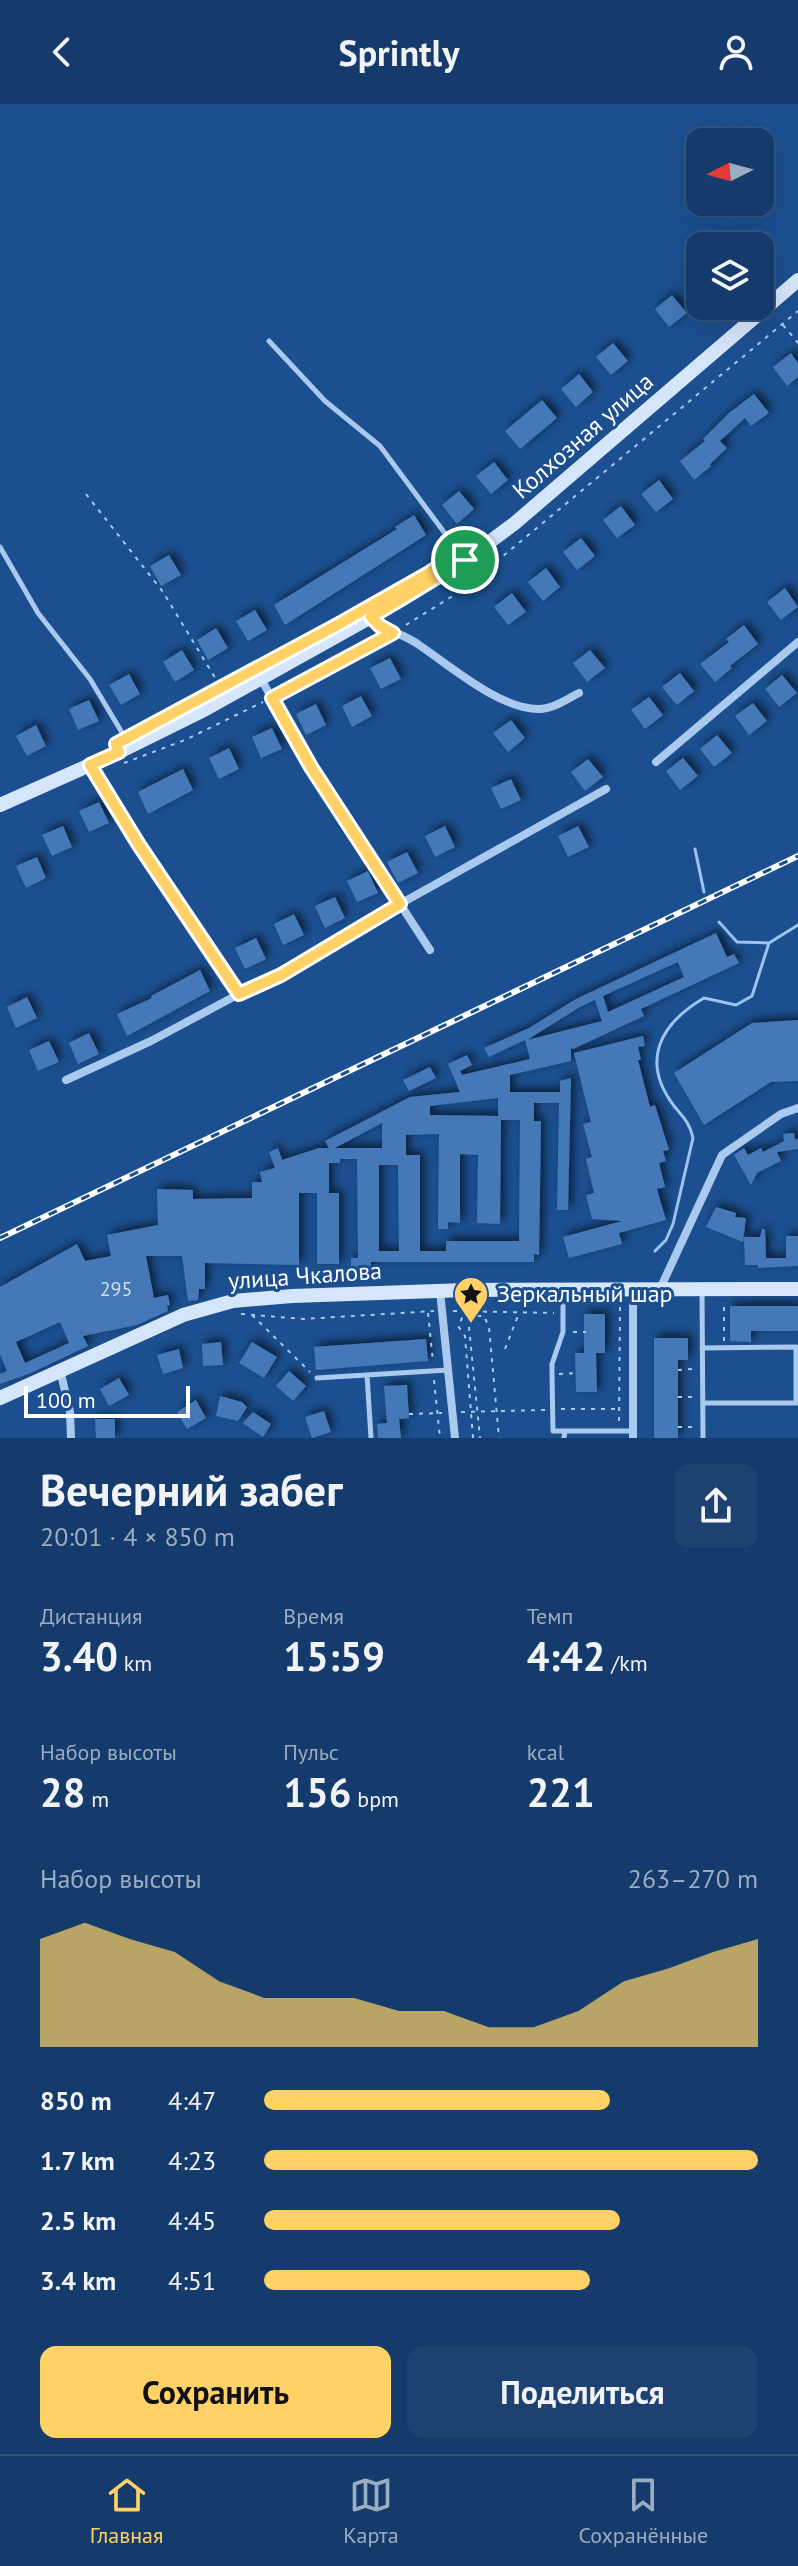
<!DOCTYPE html>
<html lang="ru">
<meta charset="utf-8">
<style>
:root{--surface:#143b6b;--page:#1d4271;--text:#f1f3f6;--muted:#9dadc1;--line:#33557e;--accent:#ffd166}
body{margin:0;font-family:"PT Sans",sans-serif;background:var(--page);color:var(--text);height:100vh;display:flex;flex-direction:column;font-size:30px;white-space:nowrap}
*{box-sizing:border-box;margin:0}
p{font-size:26px;color:var(--muted)}
.icon{flex:none;width:44px;height:44px;fill:none;stroke:currentColor;stroke-width:2;stroke-linecap:round;stroke-linejoin:round}
.map{position:relative;height:1334px;overflow:hidden}
.side{display:flex;flex-direction:column;background:var(--surface);flex:1}
.side>*{flex:none}
.needle{width:52px;rotate:264deg}
.tools{position:absolute;left:686px;top:24px;display:grid;gap:16px}
.tools a{display:grid;place-items:center;width:88px;height:88px;border-radius:16px;background:var(--surface);box-shadow:0 8px 32px #0002,0 0 0 2px var(--line);font-size:40px}
.scale{position:absolute;left:24px;bottom:20px;width:166px;box-sizing:border-box;padding-left:8px;border:4px solid #fff;border-top:0;font-size:22px;line-height:28px;white-space:nowrap;color:#fff;-webkit-text-stroke:6px #1b4f8f;paint-order:stroke}
.pin{position:absolute;display:grid;place-items:center;width:68px;height:68px;color:#fff;margin:-34px;border:4px solid #fff;border-radius:50%;box-shadow:0 2px 8px #0007}
.round{display:grid;place-items:center;flex:none;width:84px;height:84px;border-radius:16px;background:var(--page)}
.head{display:flex;align-items:center;justify-content:space-between;height:136px;padding:0 40px}
h1{font-size:44px;font-weight:800;line-height:60px}
.figures{display:grid;grid-template-columns:repeat(3,1fr);gap:12px;height:136px;padding:8px 40px}
.figures div{display:grid;align-content:center}
.figures b{font-size:40px;font-weight:800}
.figures small{font-size:22px;font-weight:400}
.figures p{font-size:22px}
.chart{height:224px;padding:16px 40px}
.chart p{display:flex;justify-content:space-between}
.chart svg{width:100%;height:144px;margin-top:8px;fill:var(--accent);opacity:.7}
.primary-button{display:flex;gap:16px;margin-top:auto;padding:16px 40px}
.primary-button a{flex:1;height:92px;border-radius:16px;background:var(--accent);color:#111;font-size:32px;font-weight:800;line-height:92px;text-align:center}
.primary-button a+a{background:var(--page);color:var(--text)}
ul{padding:0 40px;list-style:none;font-size:26px}
li{display:grid;grid-template-columns:128px 96px 1fr;align-items:center;height:60px}
li i{height:20px;border-radius:10px;background:var(--accent)}
header{display:flex;justify-content:space-between;align-items:center;height:104px;padding:0 40px;background:var(--surface);font-size:36px;font-weight:800}
.tab-bar{display:flex;justify-content:space-around;align-items:center;height:112px;border-top:2px solid var(--line);background:var(--surface);font-size:22px;color:var(--muted)}
.tab-bar a{display:grid;justify-items:center;gap:4px}
.tab-bar .on{color:var(--accent)}
.map>svg:first-child{display:block}
.lines{fill:none;stroke-linecap:round;stroke-linejoin:round}
.stream{stroke:#9cc4f0;stroke-width:3}
.building{fill:#4478b7;fill-rule:evenodd;filter:url(#shadow)}
.path{stroke:#a9c9ee;stroke-width:2;stroke-dasharray:4 6;stroke-linecap:butt}
.lane{stroke:#a9c9ee;stroke-width:5}
.street{stroke:#a9c9ee;stroke-width:8}
.secondary{stroke:#d6e6fa;stroke-width:14}
.rail-casing{stroke:#fff;stroke-width:6}
.rail{stroke:#1b4f8f;stroke-width:3;stroke-dasharray:9;stroke-linecap:butt}
.route-casing{stroke:#fff;stroke-width:16}
.route{stroke:#ffd166;stroke-width:10}
.labels{text-anchor:middle;stroke-width:6;stroke-linejoin:round;paint-order:stroke}
.number-label{font-size:20px;fill:#d0dded}
.street-label{font-size:24px;fill:#fff;stroke:#1b4f8f}
.poi-label{font-size:24px;fill:#fff;stroke:#1b4f8f;text-anchor:start}
</style>
<header><svg class="icon" aria-label="back" viewBox="0 0 24 24"><path d="M15 5l-7 7 7 7"/></svg>Sprintly<svg class="icon" aria-label="person" viewBox="0 0 24 24"><circle cx="12" cy="8" r="4"/><path d="M4 21q1-7 8-7t8 7"/></svg></header>
<div class="map">
<svg width="798" height="1334" viewBox="0 0 798 1334">
<defs>
<filter id="shadow"><feDropShadow dx="4" dy="-4" stdDeviation="4" flood-color="#0009"/></filter>
</defs>
<rect width="100%" height="100%" fill="#1b4f8f"/>
<g class="lines">
<path class="stream" d="M695,745L704,788
M719,818L737,838L769,839
M655,1147L666,1136L673,1120L693,1034C690,1019 683,1013 674,1002C640,957 660,920 704,894L736,901L752,892L769,839L798,821"/>
</g>
<path class="building" d="M672,191L687,209L669,223L655,205Z
M613,239L628,257L611,271L596,253Z
M791,249L798,259V273L787,282L773,263Z
M579,270L593,288L576,303L561,285Z
M754,290L769,309L751,322L745,314L720,337L727,344L710,360L711,362L694,376L680,357L705,337L703,335L729,309Z
M542,296L557,314L520,345L505,327Z
M494,358L508,376L491,390L476,372Z
M659,376L673,395L656,408L641,390Z
M459,387L474,405L457,420L442,401Z
M621,402L635,421L617,434L603,416Z
M414,411L426,431L285,521L274,501L397,425L395,423Z
M581,434L595,452L577,466L563,448Z
M169,451L181,471L161,482L150,462Z
M546,464L560,483L543,497L528,478Z
M785,484L798,503L781,516L767,498Z
M512,489L526,508L508,521L494,503Z
M255,506L267,526L248,537L236,517Z
M744,521L758,540L730,562L732,564L715,578L700,560L729,538L726,535Z
M216,524L228,544L208,556L197,536Z
M182,546L194,566L175,578L163,558Z
M590,546L605,564L587,578L573,559Z
M390,554L401,575L381,585L370,564Z
M680,569L694,587L677,601L662,583Z
M129,570L140,590L121,601L109,581Z
M782,571L797,589L779,603L765,585Z
M361,592L372,612L352,623L342,602Z
M649,593L663,611L645,625L631,606Z
M89,596L99,617L78,626L69,605Z
M753,599L767,617L749,631L735,612Z
M316,600L326,621L306,631L296,610Z
M511,616L525,634L508,648L493,629Z
M36,621L46,642L27,652L16,632Z
M272,624L282,645L261,654L252,633Z
M717,631L732,649L714,663L700,645Z
M229,644L239,665L219,675L209,654Z
M683,654L698,672L680,686L666,667Z
M588,655L603,673L585,687L571,668Z
M183,665L193,686L148,710L138,688Z
M511,675L521,696L501,705L491,684Z
M99,698L109,719L89,728L79,707Z
M63,722L72,743L52,752L42,731Z
M445,722L455,743L435,753L425,732Z
M578,722L589,743L568,753L558,732Z
M407,748L418,769L398,779L387,758Z
M37,753L46,774L26,784L16,762Z
M368,767L378,789L357,798L347,777Z
M335,793L345,814L325,824L315,802Z
M294,810L304,831L283,841L274,820Z
M716,829L727,853L734,850L739,859L641,905L644,912L573,945L571,944V957L510,971V988H560V977L571,974L568,1106H557L559,999H534V1017H541L539,1151L534,1150V1158H371V1173H360V1163H351V1154H358L357,1055H340V1059H329V1089H339V1160H317V1089H299V1161L205,1159V1185H199L198,1196L188,1197L182,1152H146L154,1194L168,1191L170,1201L167,1202L168,1207L137,1221L83,1232L88,1242L31,1269L0,1280V1270L7,1267L0,1250V1183L77,1140L85,1157L111,1152L107,1131L158,1121L157,1085L193,1086V1095L252,1094V1078H262L260,1068L275,1064L269,1048L278,1044L282,1056L319,1044H329L325,1037L410,993L460,988L448,960L467,951L472,961L460,967L462,971L530,955L525,936L489,953L484,944L529,924L576,895ZM678,858L684,873L608,908L603,892ZM595,896L602,917L527,936L580,903ZM498,994V1012L430,1011V1002ZM501,1016H520L519,1137H446V1147H420V1051H406V1031L439,1030L438,1125H448V1118L460,1119V1050L478,1051L477,1119L500,1120ZM382,1019V1044H335ZM379,1061H398L399,1147H379ZM60,1218L69,1239L25,1259L16,1238Z
M256,834L266,855L245,865L235,844Z
M200,866L210,887L127,932L117,910L152,894L151,892Z
M27,893L37,914L16,924L7,903Z
M798,916V977L771,978L704,1021L674,969L752,919Z
M89,929L99,950L78,960L69,939Z
M643,932L645,942L638,943L641,956H638L650,1003L655,1001L669,1046L663,1047L666,1057L659,1059L665,1083L657,1085L666,1116L619,1129L622,1140L569,1154L563,1133L622,1117L592,1115L586,1091L594,1089L586,1055L592,1053L583,1020L591,1018L574,949Z
M49,937L59,958L38,967L29,946Z
M430,963L436,974L409,987L403,976Z
M794,1029L795,1035H798V1045L777,1048L781,1057L757,1069L751,1081L734,1051L744,1044L748,1051L761,1044L763,1048L784,1037L783,1030Z
M716,1103L736,1109L735,1113L746,1114L743,1138L706,1123Z
M762,1125H765L766,1154H786V1132H798V1162L758,1164V1161H745L744,1133H760Z
M730,1202H798V1227H751V1238L730,1237Z
M584,1210H605V1249H596L597,1288H576L575,1249H584Z
M654,1234H688V1256H678V1334H654Z
M426,1235L428,1257L316,1266L314,1243Z
M221,1238L223,1261L203,1262L202,1240Z
M252,1238L277,1253L264,1274L239,1259Z
M179,1245L183,1264L163,1270L157,1251Z
M289,1267L306,1282L293,1297L276,1282Z
M119,1274L129,1291L109,1302L100,1285Z
M407,1281L409,1314L399,1315L401,1334H378L377,1320L387,1319L384,1282Z
M220,1292L242,1298L247,1303L238,1317L216,1312Z
M196,1296L206,1314L187,1325L177,1308Z
M324,1307L331,1328L312,1334L305,1313Z
M253,1308L271,1320L263,1333L243,1319Z
M95,1315H115V1334H96Z"/>
<g class="lines">
<path class="path" d="M783,221L798,239
M86,390L163,488L220,582
M406,521L451,493L485,467L798,207
M279,589L383,534
M124,659L185,636L263,598
M453,1207L554,1209
M428,1209L433,1258
M241,1210L304,1215L434,1207
M252,1211L310,1268
M468,1213L480,1334
M573,1228H586
M724,1237V1200
M505,1245L519,1209
M678,1266L693,1265
M559,1270L578,1269
M434,1276L440,1334
M678,1293H693
M561,1305H619
M461,1308L546,1306
M409,1310L442,1309
M619,1317L620,1199
M678,1323H693
M473,1334L465,1232L458,1222L463,1212H484L489,1223L499,1334"/>
<path class="lane" d="M269,237L325,297L380,342L464,455
M0,443L38,509L90,575L130,642
M702,1186L703,1334
M563,1200V1228L552,1260V1270L553,1327H565
M702,1244L796,1243V1299
M367,1271L371,1334
M317,1274L448,1266
M703,1299H797
M564,1334L565,1327H632"/>
<path class="street" d="M371,513C386,528 403,529 419,541C449,561 501,606 539,605C553,605 567,595 579,589
M261,575L311,663L430,846
M656,658L798,538
M90,661L139,741L239,890
M66,976L151,937L239,890L281,871L400,800L606,685
M633,1185V1334
M660,1185L722,1051L781,1010L798,1004
M440,1187L455,1334
M60,1266L70,1308L71,1334"/>
<path class="secondary" d="M0,701L119,648L204,606L398,498L460,460L515,419L798,176
M0,1294L183,1211L233,1197L292,1192L466,1186L798,1185"/>
<g class="rail-casing">
<path id="rail" d="M0,1134L798,752"/>
</g>
<use href="#rail" class="rail"/>
</g>
<g class="lines">
<g class="route-casing">
<path id="route" d="M459,449L465,456L371,513L380,522L393,529L272,594L311,663L400,800L281,871L239,890L139,741L90,661L119,648L116,640L339,520L429,469Z"/>
</g>
<use href="#route" class="route"/>
</g>
<defs>
<g id="sight-pin" transform="scale(1.8)"><path d="M0 17L-7.5 6A9.5 9.5 0 1 1 7.5 6Z" fill="#ffd166" stroke="#1b4f8f"/><path d="M0-6L1.8-2.2L6-1.7L2.9 1.2L3.7 5.4L0 3.3L-3.7 5.4L-2.9 1.2L-6-1.7L-1.8-2.2Z" fill="#111"/></g>
</defs>
<g fill-rule="evenodd">
<use href="#sight-pin" x="471" y="1190"/>
</g>
<g class="labels">
<g class="number-label">
<text x="116" y="1192">295</text>
</g>
<g class="street-label">
<text transform="translate(583 332) rotate(-41)" y="8">Колхозная улица</text>
<text transform="translate(305 1172) rotate(-4)" y="8">улица Чкалова</text>
</g>
<g class="poi-label">
<text x="497" y="1198">Зеркальный шар</text>
</g>
</g>
</svg>
<div class="tools">
<a><svg class="needle" viewBox="-14 -14 28 28"><path d="M0-13l5 13h-10z" fill="#e53935"/><path d="M0 13l5-13h-10z" fill="#9dadc1"/></svg></a>
<a><svg class="icon" aria-label="layers" viewBox="0 0 24 24"><path d="M12 4l9 5-9 5-9-5zM3 14l9 5 9-5"/></svg></a>
</div>
<div class="scale">100 m</div>
<div class="pin" style="left:465px;top:456px;background:#1e9e55"><svg class="icon" aria-label="arrive" viewBox="0 0 24 24"><path d="M6 21V4h12l-3 4 3 4H6"/></svg></div>
</div>
<section class="side">
<div class="head"><div><h1>Вечерний забег</h1><p>20:01 · 4 × 850 m</p></div><a class="round"><svg class="icon" aria-label="share" viewBox="0 0 24 24"><path d="M12 15V3M7 8l5-5 5 5M5 13v7h14v-7"/></svg></a></div>
<div class="figures">
<div><p>Дистанция</p><b>3.40<small> km</small></b></div>
<div><p>Время</p><b>15:59</b></div>
<div><p>Темп</p><b>4:42<small> /km</small></b></div>
</div>
<div class="figures">
<div><p>Набор высоты</p><b>28<small> m</small></b></div>
<div><p>Пульс</p><b>156<small> bpm</small></b></div>
<div><p>kcal</p><b>221</b></div>
</div>
<div class="chart"><p><span>Набор высоты</span>263–270 m</p>
<svg viewBox="0 0 160 44" preserveAspectRatio="none"><path d="M0 44V11L10 6L20 11L30 15L40 24L50 29L60 29L70 29L80 33L90 33L100 38L110 38L120 33L130 24L140 20L150 15L160 11V44z"/></svg>
</div>
<ul>
<li><b>850 m</b>4:47<i style="width:70%"></i></li>
<li><b>1.7 km</b>4:23<i style="width:100%"></i></li>
<li><b>2.5 km</b>4:45<i style="width:72%"></i></li>
<li><b>3.4 km</b>4:51<i style="width:66%"></i></li>
</ul>
<div class="primary-button"><a>Сохранить</a><a>Поделиться</a></div>
</section>
<nav class="tab-bar">
<a class="on"><svg class="icon" aria-label="home" viewBox="0 0 24 24"><path d="M3 11l9-7 9 7M6 9v11h12V9"/></svg>Главная</a>
<a><svg class="icon" aria-label="map" viewBox="0 0 24 24"><path d="M3 6l6-2 6 2 6-2v14l-6 2-6-2-6 2zM9 4v14M15 6v14"/></svg>Карта</a>
<a><svg class="icon" aria-label="saved" viewBox="0 0 24 24"><path d="M7 4h10v16l-5-4-5 4z"/></svg>Сохранённые</a>
</nav>
